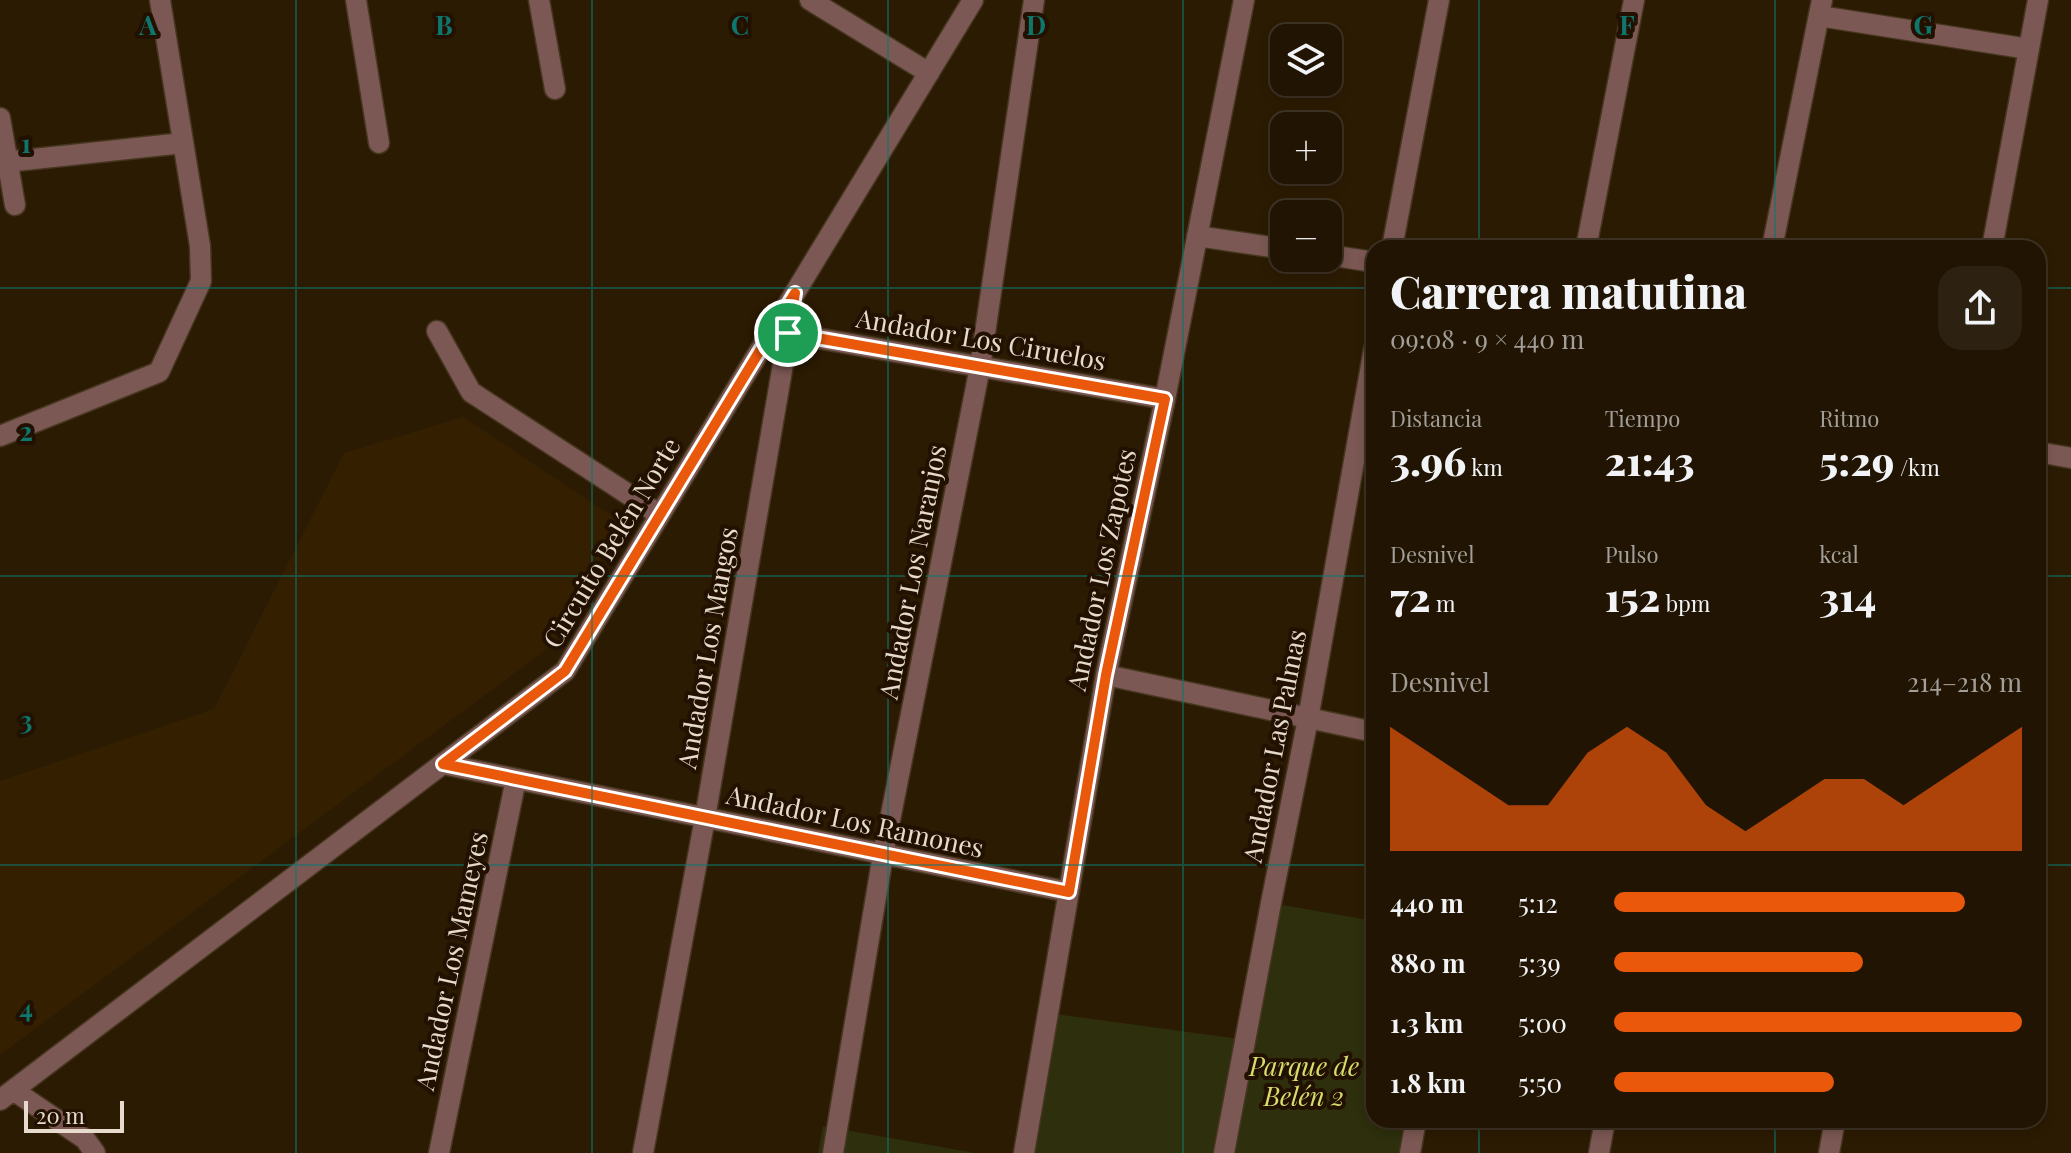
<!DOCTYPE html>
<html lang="es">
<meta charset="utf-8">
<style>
:root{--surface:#211402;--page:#2d2111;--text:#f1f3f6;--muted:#a29e99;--line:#3e3324;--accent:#ea580c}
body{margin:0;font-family:"Playfair Display",serif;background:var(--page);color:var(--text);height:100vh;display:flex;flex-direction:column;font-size:30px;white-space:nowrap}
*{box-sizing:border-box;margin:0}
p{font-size:26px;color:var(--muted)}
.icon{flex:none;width:44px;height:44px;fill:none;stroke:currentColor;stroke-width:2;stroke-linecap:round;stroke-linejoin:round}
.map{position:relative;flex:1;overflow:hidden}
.panel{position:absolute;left:1366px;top:240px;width:680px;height:888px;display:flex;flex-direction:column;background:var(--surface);border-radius:24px;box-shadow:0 4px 12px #0003,0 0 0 2px var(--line)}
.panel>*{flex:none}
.tools{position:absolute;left:1270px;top:24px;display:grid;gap:16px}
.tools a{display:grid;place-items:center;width:72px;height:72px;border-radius:16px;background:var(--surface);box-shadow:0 4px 12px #0003,0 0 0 2px var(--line);font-size:40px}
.scale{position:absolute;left:24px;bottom:20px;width:100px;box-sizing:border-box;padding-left:8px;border:4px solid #e6dbcd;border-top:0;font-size:22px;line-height:28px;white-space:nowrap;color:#e6dbcd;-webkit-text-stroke:6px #210;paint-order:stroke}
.pin{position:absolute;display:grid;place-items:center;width:68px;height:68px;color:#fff;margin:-34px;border:4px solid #fff;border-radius:50%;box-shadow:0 2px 8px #0007}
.round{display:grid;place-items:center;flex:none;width:84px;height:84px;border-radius:24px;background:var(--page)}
.overview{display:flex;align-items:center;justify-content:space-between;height:136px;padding:0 24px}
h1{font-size:44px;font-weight:800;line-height:60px}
.metrics{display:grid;grid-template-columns:repeat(3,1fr);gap:12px;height:136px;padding:8px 24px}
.metrics div{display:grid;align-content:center}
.metrics b{font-size:40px;font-weight:800}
.metrics small{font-size:22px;font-weight:400}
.metrics p{font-size:22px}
.chart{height:224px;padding:16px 24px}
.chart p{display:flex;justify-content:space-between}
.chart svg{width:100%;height:144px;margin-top:8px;fill:var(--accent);opacity:.7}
ul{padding:0 24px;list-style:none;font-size:26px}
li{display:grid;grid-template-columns:128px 96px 1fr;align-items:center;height:60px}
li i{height:20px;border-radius:10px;background:var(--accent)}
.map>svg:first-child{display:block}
.built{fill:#341f00}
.green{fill:#2d2f0d}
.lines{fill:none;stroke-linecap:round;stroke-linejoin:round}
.minor-casing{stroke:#46361f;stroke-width:23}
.minor{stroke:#7c5854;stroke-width:20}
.route-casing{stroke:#fff;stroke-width:16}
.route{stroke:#ea580c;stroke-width:10}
.grid{fill:none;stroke:#0f766e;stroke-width:2;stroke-opacity:0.55}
.labels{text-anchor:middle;stroke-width:8;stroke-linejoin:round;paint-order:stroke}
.street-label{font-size:26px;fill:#e6dbcd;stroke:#210}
.park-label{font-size:26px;font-style:italic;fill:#d7de6c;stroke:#210}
.grid-label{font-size:26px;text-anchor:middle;font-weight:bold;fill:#0f766e;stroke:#210;stroke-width:8;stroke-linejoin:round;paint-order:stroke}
</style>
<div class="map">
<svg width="2071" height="1153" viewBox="0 0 2071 1153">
<rect width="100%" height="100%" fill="#2c1b03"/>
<path class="built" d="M463,417L621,522L551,646L0,1055V781L214,709L344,453Z"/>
<path class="green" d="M1271,903L1374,921V1120H1417L1411,1153H1024L1048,1013L1247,1040Z
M823,1126L975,1153H818Z"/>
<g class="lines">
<g class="minor-casing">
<path id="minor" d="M356,0L379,143
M539,0L555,89
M810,0L929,73
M1819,16L2029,49
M0,118L15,205
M6,162L183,143
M1197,236L1284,249
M1392,248L1439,0
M1586,248L1634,0
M1772,248L1822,0
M1992,248L2038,0
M1328,255L1374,262
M437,331L471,392L660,515
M788,333L1165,399
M0,436L159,372L201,281L200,246L160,0
M2038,452L2071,458
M1106,675L1374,732
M443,764L1069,892
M13,1090L85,1139L95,1153
M0,1100L565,671L973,0
M439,1153L516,779
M643,1153L705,818L793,306
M833,1153L883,855L980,367L1034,0
M1024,1153L1106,675L1165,399L1244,0
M1224,1153L1271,903L1308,719L1374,349
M1410,1153L1416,1120
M1599,1153L1605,1120
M1829,1153L1835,1120"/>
</g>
<use href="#minor" class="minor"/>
</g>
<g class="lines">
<g class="route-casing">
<path id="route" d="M795,293L788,333L1165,399L1106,675L1069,892L443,764L565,671Z"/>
</g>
<use href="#route" class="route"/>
</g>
<path class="grid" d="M296,0V1153M592,0V1153M888,0V1153M1183,0V1153M1479,0V248M1775,0V248M0,288H1374M2038,288H2071M0,576H1374M2038,576H2071M0,865H1374M2038,865H2071M1479,1120V1153M1775,1120V1153"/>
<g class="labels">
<g class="street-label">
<text transform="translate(981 340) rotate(10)" y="9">Andador Los Ciruelos</text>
<text transform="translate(612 543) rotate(-59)" y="9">Circuito Belén Norte</text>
<text transform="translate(1102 570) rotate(-78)" y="9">Andador Los Zapotes</text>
<text transform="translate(913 572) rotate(-79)" y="9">Andador Los Naranjos</text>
<text transform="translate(708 648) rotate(-80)" y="9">Andador Los Mangos</text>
<text transform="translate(1275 746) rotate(-79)" y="9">Andador Las Palmas</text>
<text transform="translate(855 822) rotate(12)" y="9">Andador Los Ramones</text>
<text transform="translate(452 961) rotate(-78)" y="9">Andador Los Mameyes</text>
</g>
<g class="park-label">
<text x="1304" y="1076">Parque de<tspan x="1304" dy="30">Belén 2</tspan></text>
</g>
</g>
<g class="grid-label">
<text x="148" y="35">A</text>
<text x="444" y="35">B</text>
<text x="740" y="35">C</text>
<text x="1036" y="35">D</text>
<text x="1627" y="35">F</text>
<text x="1923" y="35">G</text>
<text x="26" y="153">1</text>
<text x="26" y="441">2</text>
<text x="26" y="730">3</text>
<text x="26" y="1018">4</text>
</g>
</svg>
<div class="tools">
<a><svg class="icon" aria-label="layers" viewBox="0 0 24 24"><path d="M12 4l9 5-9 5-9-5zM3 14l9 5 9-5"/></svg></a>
<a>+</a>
<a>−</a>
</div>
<div class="scale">20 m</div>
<div class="pin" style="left:788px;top:333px;background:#1e9e55"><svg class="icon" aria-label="arrive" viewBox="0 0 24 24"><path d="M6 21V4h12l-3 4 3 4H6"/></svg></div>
<section class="panel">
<div class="overview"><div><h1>Carrera matutina</h1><p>09:08 · 9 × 440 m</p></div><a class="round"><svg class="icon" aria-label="share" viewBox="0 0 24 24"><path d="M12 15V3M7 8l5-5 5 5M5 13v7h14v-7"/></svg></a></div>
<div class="metrics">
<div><p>Distancia</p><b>3.96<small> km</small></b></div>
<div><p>Tiempo</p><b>21:43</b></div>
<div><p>Ritmo</p><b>5:29<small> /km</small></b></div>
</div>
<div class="metrics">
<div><p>Desnivel</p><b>72<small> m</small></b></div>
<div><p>Pulso</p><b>152<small> bpm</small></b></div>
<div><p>kcal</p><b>314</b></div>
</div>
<div class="chart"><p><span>Desnivel</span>214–218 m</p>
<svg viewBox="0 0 160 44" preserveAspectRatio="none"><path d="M0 44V6L10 14L20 22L30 30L40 30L50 14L60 6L70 14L80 30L90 38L100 30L110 22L120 22L130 30L140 22L150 14L160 6V44z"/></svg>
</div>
<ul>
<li><b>440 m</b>5:12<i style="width:86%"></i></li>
<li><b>880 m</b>5:39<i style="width:61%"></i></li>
<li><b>1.3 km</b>5:00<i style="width:100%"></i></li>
<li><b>1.8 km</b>5:50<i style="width:54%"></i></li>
</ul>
</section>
</div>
